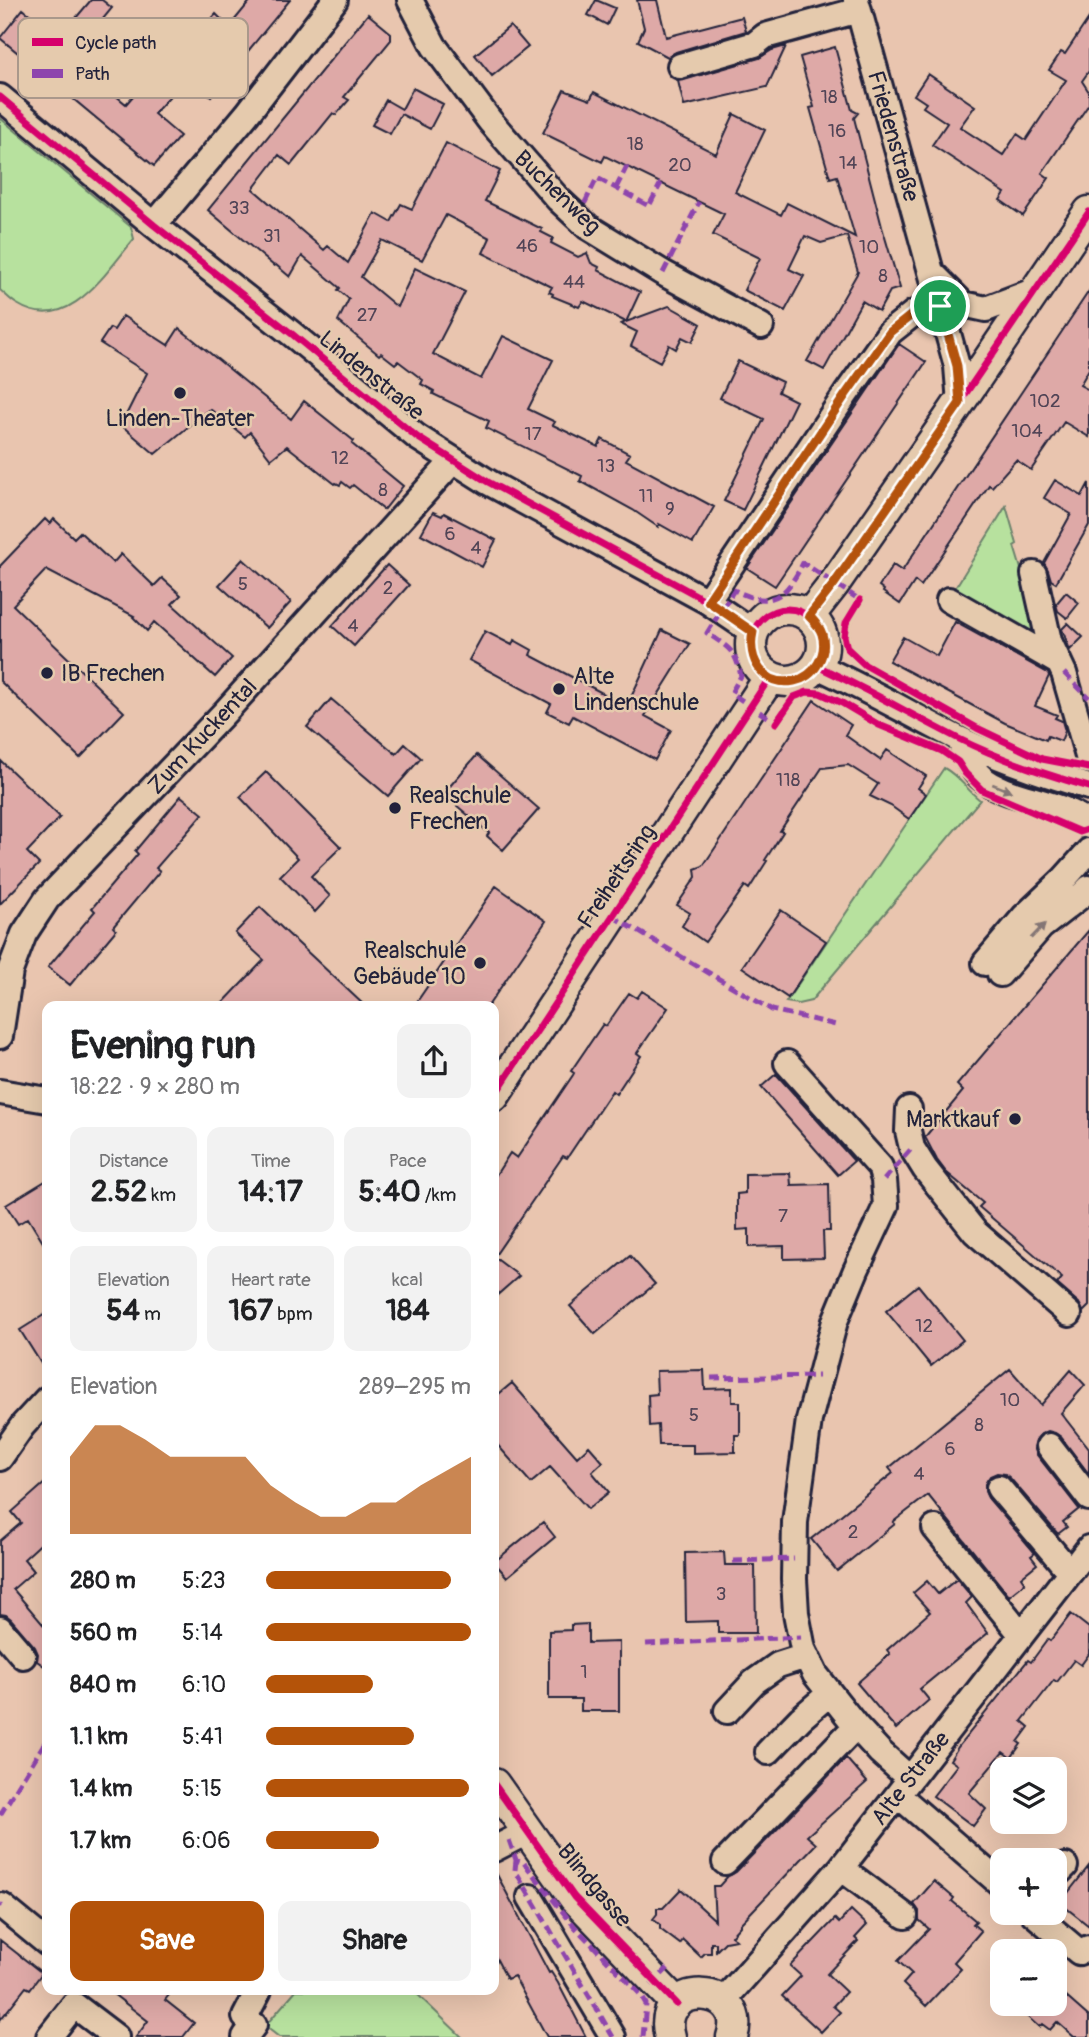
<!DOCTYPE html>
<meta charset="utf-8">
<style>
:root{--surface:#fff;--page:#f2f2f2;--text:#202124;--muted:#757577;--accent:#b45309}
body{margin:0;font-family:Pangolin,sans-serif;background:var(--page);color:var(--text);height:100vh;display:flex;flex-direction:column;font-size:26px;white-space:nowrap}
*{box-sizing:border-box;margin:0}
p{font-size:23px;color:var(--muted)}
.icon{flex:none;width:38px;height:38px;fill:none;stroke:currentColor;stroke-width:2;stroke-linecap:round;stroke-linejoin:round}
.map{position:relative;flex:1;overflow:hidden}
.panel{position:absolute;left:42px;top:1001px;width:457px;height:994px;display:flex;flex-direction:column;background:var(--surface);border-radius:14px;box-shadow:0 7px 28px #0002}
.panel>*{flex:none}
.controls{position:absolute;left:990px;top:1757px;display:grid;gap:14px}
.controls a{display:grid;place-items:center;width:77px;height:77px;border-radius:14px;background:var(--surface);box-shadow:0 7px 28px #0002;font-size:35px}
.pin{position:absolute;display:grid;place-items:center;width:60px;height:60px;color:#fff;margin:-30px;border:4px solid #fff;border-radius:50%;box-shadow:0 2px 7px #0007}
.round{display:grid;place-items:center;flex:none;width:74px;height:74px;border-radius:14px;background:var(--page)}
.overview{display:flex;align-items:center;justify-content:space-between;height:119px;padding:0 28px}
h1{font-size:38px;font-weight:800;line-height:52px}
.metrics{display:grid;grid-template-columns:repeat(3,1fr);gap:10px;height:119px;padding:7px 28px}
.metrics div{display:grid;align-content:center;border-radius:14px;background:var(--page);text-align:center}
.metrics b{font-size:30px;font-weight:800}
.metrics small{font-size:19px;font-weight:400}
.metrics p{font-size:19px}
.chart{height:196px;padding:14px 28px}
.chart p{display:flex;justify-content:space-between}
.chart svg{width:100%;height:126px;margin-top:7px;fill:var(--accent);opacity:.7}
.primary-button{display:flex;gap:14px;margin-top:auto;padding:14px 28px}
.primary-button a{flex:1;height:80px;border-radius:14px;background:var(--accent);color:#fff;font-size:28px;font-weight:800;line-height:80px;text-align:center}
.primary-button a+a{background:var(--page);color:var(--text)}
ul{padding:0 28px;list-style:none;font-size:23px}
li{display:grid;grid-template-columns:112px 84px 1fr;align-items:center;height:52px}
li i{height:18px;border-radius:9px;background:var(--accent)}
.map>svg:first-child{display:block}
.green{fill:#b7e19e;stroke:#6c826c;stroke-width:2}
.building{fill:#dea9a7;stroke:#22223b;stroke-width:2}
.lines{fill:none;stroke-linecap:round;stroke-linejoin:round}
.minor-casing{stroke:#22223b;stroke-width:30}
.major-casing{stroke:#22223b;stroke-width:35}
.minor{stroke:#e5caad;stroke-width:24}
.major{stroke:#e5caad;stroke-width:30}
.quiet{stroke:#8e44ad;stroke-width:5;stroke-dasharray:10 5;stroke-linecap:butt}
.cycleway-casing{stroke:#e5caad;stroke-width:11}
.cycleway{stroke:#d6006c;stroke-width:7}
.oneway{fill:#847674}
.route-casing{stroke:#fff;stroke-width:14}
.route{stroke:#b45309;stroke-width:9}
.poi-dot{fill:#22223b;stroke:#e5caad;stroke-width:2.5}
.labels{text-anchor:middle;stroke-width:5;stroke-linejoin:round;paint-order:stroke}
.number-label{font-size:19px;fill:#514456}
.street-label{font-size:23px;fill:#22223b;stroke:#e5caad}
.poi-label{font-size:23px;fill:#22223b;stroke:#e5caad;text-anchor:start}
.key{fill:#e5caad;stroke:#aa988b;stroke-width:2}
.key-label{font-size:19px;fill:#22223b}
</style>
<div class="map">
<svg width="1089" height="2037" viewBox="0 0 1089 2037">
<rect width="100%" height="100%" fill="#e9c5af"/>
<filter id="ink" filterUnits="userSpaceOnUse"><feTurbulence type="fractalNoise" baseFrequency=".0143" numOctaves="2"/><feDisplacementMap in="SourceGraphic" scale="14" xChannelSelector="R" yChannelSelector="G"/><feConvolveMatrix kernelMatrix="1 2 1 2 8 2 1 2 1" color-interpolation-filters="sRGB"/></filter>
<g filter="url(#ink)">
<path class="green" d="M0,118L131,227L134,239C106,272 68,336 17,304C11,301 5,294 0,290Z
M1006,506L1017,544L1014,546L1043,641L952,593Z
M944,768C959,776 967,790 980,800L811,1001L798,1004L786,1002Z
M296,1990H413L462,2037H279L265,2026Z"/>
<path class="building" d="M91,0H102L112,8L89,36L101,46L82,68L126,104L146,81L154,88L162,78L176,89L154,114L180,136L154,166L0,38L23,9L59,38Z
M251,0H290L211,96L186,75L211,44L198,34L216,14L229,27Z
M596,0L615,8L607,25L588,15Z
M637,0H657L666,37L742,17L746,31L676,52L668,57L638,41L644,28Z
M368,14L391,33V40L344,97L349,100L336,115L333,113L291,165L279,155L253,189L324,250L328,246L348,263L375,213L391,222L401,204L412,209L446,143L500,171L485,201L542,229L541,232L553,238L551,243L578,257L587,253L591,263L599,267L598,270L640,292L626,322L669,306L701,324L692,342L682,337L676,349L669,345L660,362L631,346L637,332L621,324L626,322L583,301L579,307L552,296L553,294L549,292L552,287L483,253L490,238L446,215L422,260L382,240L361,277L397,307L415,268L465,292L433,354L481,379L503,336L553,360L528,409L555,422L553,425L598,447L602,439L630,454L626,460L714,507L693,543L659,524L658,527L633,510L580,481L582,476L486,428L489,421L433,394L434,391L421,384L423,380L398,361L395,364L381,353L379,355L338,321L349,299L338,290L340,288L302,256L290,277L276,265L274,266L208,210Z
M1089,18V71L1082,81L1089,92V104L1042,173L1049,178L1023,216L1000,200L1005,193L932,145L947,123L923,107L926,103L914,95L928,74L975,106L960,127L1003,155L1017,134L1026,140L1066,80L1049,70L1061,52L1065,54Z
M510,26L528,47L492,76L475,55Z
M786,46L767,87L684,106L678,81L684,80L759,58L772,50Z
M835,47L852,110L858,113L854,118L882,227L900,288L890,291L879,311L862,301L824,370L807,361L858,272L847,236L821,243L805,236L789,269L804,276L785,311L744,290L760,258L713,235L724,214L605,156L602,162L543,133L564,90L590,100L594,92L716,154L734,114L765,130L735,192L781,215L787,203L855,237L837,176L830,178L810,108L814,107L800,57Z
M413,88L443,104L430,129L401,114L390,134L372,125L386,100L402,109Z
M1089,291V369L1080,385L1089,390V437L1064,422L1031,470L1016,460L992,487L989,485L921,586L915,581L900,604L883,592L884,590L879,586L893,565L902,571Z
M123,316L168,345L179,328L291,419L304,401L354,441L352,444L403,486L384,510L353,485L350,488L342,482L340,485L336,483L335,484L287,446L271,459L250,432L245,437L210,409L155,454L121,425L147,373L100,343L110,328L114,330Z
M899,344L926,362L775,586L747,568Z
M738,361L782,382L778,392L796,401L743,510L724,501L764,419L720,398Z
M1055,480L1082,496L1089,483V525L1056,583L1051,580L1048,570L1044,563L1071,514L1044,498Z
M433,512L442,516L444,513L496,540L482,567L421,534Z
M45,519L50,524L54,519L74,538L80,532L113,563L121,554L154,586L162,578L181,595L172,604L232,658L215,677L154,622L147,631L133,617L134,616L46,570L13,605L124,712L80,758L0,681V566Z
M243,559L291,602L267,628L219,585Z
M387,565L409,585L354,646L332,626Z
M1066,592L1079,603L1067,618L1058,611L1056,604Z
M955,622L1048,673L1049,676L1035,706L1057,715L1055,718L1062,721L1065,731L1061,741L1048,736L1046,740L1005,723L889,661L903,637L937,656Z
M1068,623L1083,637L1070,650L1062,629Z
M662,630L690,644L645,716L671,730L655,760L573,716L569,723L547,712L551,704L469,660L485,631L512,645L514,640L532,650L530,655L627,706Z
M331,699L396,754L405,744L421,758L388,796L307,727Z
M814,700L851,725L845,735L880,760L887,750L926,776L918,788L926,794L909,819L891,806L870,796L878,784L848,765L822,768L780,831L783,832L765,860L767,861L749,889L745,886L705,942L682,926L690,913L677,905L696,877L695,869L703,866Z
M477,755L539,809L503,850L487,836L489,833L443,794Z
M0,760L60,817L27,852L39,864L0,904Z
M266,772L341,847L311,876L330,896L315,912L280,876L298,858L240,797Z
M181,796L203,814L156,868L160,871L113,927L116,930L70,985L48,967L95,911L92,908L138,854L135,851Z
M496,886L546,921L488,1006H414Z
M260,907L284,930L365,1006H220L264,960L235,933Z
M781,910L826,941L788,998L742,967Z
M1089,930V1306L1083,1312L1079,1303L1057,1284L1062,1278L979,1207L983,1203L946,1172L937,1160L925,1137L963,1091L957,1085Z
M642,991L668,1008L637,1053L641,1056L616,1094L612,1091L567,1158L563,1156L494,1257V1178L510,1153L517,1158L573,1075L574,1073L571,1071L603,1024L606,1026L629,993L637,998Z
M776,1074L854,1161L838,1175L761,1087Z
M790,1173L791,1185L829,1184L830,1231H823L824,1258L784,1259V1246L749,1247V1229L737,1230V1194L745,1193V1174Z
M47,1180V1249L28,1218L18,1224L6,1205Z
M630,1256L655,1284L595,1334L570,1306Z
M494,1257L519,1276L494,1298Z
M918,1285L963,1340L931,1366L886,1311Z
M47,1313V1373L20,1330Z
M1010,1369L1041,1405L1071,1370L1085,1385L1061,1413L1089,1449V1474L1061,1437L1055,1433L1048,1431L1041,1434L1036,1440L1034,1447L1037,1455L1079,1509L1063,1522L1067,1527L1058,1534L1010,1478L1005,1474L997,1473L990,1476L985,1484V1491L988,1498L1035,1553L1031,1556L1037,1564L1021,1577L1025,1583L1009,1596L928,1495L893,1522L895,1524L837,1571L811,1539L893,1473L889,1468Z
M704,1370L705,1389L732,1388V1402H740V1435H735V1452L693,1453V1445H659L658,1425L649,1426L648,1395L657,1394L656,1371Z
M512,1383L577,1457L589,1446L603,1462L592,1472L609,1492L588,1509L550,1467L531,1483L494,1441V1398Z
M47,1481V1538L24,1559L34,1571L13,1589L47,1629V1668L37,1661L38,1654L35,1647L11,1619L6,1615L0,1614V1541L21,1523L12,1512Z
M543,1522L555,1537L507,1577L494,1562Z
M724,1552L725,1565H755L756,1633H718V1621L686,1622L685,1553Z
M957,1579L972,1597L966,1603L988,1633L920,1689L929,1700L896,1729L857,1683L890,1654L887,1650L930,1612L913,1593L927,1581L938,1594Z
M1071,1614L1089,1628V1654L1081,1665L1074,1660L1057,1682L1054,1680L1022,1721L1029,1727L1018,1742L1021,1744L1011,1758L1003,1752L969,1793L986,1809L973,1826L933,1796L957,1765L950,1760L958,1747L1028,1660L1031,1662L1048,1639L1050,1641Z
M588,1624V1643L619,1642V1711H581V1699H549V1631L571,1630V1625Z
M846,1758L867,1782L807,1836L816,1844L740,1924V1926L731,1936L736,1940L725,1942L716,1951V1943H711V1953H705L701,1957L683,1940L680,1944L660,1929V1925L653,1919L657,1914V1908H663L681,1889L715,1920L713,1886H719L728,1876L736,1872Z
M1089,1866V1926L1060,1903Z
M494,1869L549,1973L551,1972L558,1983L586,2037H547L514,1976L507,1979L494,1954Z
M934,1881L954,1898L952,1901L976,1921L973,1924L981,1931L954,1962L961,1969L926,2006L903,1984L912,1974L898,1961L929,1929L919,1920V1911L914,1904Z
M851,1910L867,1925L855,1938L858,1941L827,1974L846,1992L833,2006L840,2012L821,2032L782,1996L801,1976L790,1966L835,1919L839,1923Z
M0,1940L42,1973L30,1989L26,1987L0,2020Z
M1055,1987L1089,2017V2037H1074L1057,2022L1050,2030L1042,2024L1039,2027L1013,2004H1055Z
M108,1990H173L165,2000L194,2023L183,2037H136L148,2021Z"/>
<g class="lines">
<g class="minor-casing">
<path id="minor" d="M410,0L434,46L490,121L558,199L588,227L663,273L761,326
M856,0L957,366L960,403
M680,66L755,44L765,36L859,10
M0,97L154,225L292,334L417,437L488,482L707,601L753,632
M154,225L247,114L335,0
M932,273L963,304L986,309L1036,290
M1034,574L1049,641L1064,673L1089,760
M949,600L1058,662
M707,601L846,394L890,332L914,313L940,306
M817,666C865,688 910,714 957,738C999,759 1044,774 1089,787
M959,739C965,752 970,767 981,777C1005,800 1070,801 1089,826
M985,963L1024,917L1063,880L1089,851
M1000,974L1041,927L1082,895L1089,888
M0,1036L10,971L24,934L47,899L226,711L453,461
M787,1063L880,1167L884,1180L886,1206L856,1270L835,1321L809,1420L795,1522L794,1579L796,1613L803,1649L815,1674L856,1726L880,1752L910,1779
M0,1092L47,1100
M909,1109L908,1131L912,1148L925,1169L975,1232L1069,1314
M1049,1446L1089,1498
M0,1458L23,1425L47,1399
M999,1488L1070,1572
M935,1528L1021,1634
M0,1629L23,1656
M727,1711L754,1682L778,1665L806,1656
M768,1752L801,1718L830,1693
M898,1795L1003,1886
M494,1849L527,1832
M725,1862L856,1726
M841,1868L905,1916
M1055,1876L1065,1866
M530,1897L613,2037
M2,1906L47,1943
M1033,1913L1079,1952L1089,1948
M723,2001L841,1868L1089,1548
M49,2037L74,2005L116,2037
M245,2037L254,2025L245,2017L259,1990"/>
</g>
<g class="major-casing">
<path id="major" d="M751 645a36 36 0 1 1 72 0a36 36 0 1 1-72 0Z
M809,616L834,584L947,421L1089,212
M494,1096L770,677
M494,1784L574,1897L677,2004
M670,2037C654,1978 750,1983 732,2037"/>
</g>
<use href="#minor" class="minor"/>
<use href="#major" class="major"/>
<path class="quiet" d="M616,188L627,166
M578,217L597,178L649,206L661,183
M663,273L699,202
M1064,673L1089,698
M779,719L776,723L731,693L741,676C735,649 729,648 707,633L734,590C772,609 785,598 803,563L860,600L856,606
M612,916L772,1010L836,1025
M884,1180L912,1148
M711,1378L819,1376
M733,1561L794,1559
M646,1644L801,1637
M0,1815L47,1739
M509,1840L516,1860L524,1863L575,1927L641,1995L646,2004L643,2037
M516,1860L515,1870L613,2037
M0,1904L2,1906
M651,1985L668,1968"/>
<g class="cycleway-casing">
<path id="cycleway" d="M0,97L154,225L292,334L417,437L488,482L707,601L753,632
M860,600L846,623L844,636L847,648L865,665L977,728L1042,759L1089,768
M751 645a36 36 0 1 1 72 0a36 36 0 1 1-72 0Z
M809,616L834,584L947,421L1089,212
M817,666C865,688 910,714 957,738C999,759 1044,774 1089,787
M776,723L794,697L807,692L820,693L842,703L879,725L942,751L958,762L965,773L982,790L1080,832L1089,829
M494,1096L770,677
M494,1784L574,1897L677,2004"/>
</g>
<use href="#cycleway" class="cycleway"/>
</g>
<defs><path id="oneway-solid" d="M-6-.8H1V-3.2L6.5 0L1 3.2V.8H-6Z" transform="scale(1.75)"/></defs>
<g class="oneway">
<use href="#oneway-solid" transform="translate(1002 788) rotate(22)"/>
<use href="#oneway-solid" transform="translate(1038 931) rotate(-46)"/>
</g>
</g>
<g class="lines" filter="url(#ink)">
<g class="route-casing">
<path id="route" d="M940,306L957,366L960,403L834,584L809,616C814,621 820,627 822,634C828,654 815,677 794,681C763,687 747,659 753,632L708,601L846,394L890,332L914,313Z"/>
</g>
<use href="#route" class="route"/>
</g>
<g class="poi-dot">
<circle cx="180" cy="393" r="7"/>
<circle cx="47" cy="673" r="7"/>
<circle cx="559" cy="689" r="7"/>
<circle cx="395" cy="808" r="7"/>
<circle cx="480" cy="963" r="7"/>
<circle cx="1015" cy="1119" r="7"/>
</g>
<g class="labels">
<g class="number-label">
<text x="829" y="103">18</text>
<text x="837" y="137">16</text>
<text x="635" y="150">18</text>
<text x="848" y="169">14</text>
<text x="680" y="171">20</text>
<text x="239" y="214">33</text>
<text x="272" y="242">31</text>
<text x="527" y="252">46</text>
<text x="869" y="253">10</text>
<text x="883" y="282">8</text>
<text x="574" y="288">44</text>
<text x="367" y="321">27</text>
<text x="1045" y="407">102</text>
<text x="1027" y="437">104</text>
<text x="533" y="440">17</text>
<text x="340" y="464">12</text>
<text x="606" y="472">13</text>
<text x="383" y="496">8</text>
<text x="646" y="502">11</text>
<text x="670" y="515">9</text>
<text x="450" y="540">6</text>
<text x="476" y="554">4</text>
<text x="243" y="590">5</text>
<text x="388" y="594">2</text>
<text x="353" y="632">4</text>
<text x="788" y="786">118</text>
<text x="783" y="1222">7</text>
<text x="924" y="1332">12</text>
<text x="1010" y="1406">10</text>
<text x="694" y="1421">5</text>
<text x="979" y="1431">8</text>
<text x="950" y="1455">6</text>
<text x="919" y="1480">4</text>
<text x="853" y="1538">2</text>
<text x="721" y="1600">3</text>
<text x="584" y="1678">1</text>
</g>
<g class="street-label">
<text transform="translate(894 136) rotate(74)" y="8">Friedenstraße</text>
<text transform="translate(558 192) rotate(44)" y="8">Buchenweg</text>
<text transform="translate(372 375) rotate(39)" y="8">Lindenstraße</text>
<text transform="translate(202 736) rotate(-47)" y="8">Zum Kuckental</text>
<text transform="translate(616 876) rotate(-56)" y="8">Freiheitsring</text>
<text transform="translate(910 1778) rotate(-52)" y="8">Alte Straße</text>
<text transform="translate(595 1885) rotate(50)" y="8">Blindgasse</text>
</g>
<g class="poi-label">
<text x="180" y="426" text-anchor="middle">Linden-Theater</text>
<text x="61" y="681">IB Frechen</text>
<text x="573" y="684">Alte<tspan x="573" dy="26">Lindenschule</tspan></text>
<text x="409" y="803">Realschule<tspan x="409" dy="26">Frechen</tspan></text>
<text x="466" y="958" text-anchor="end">Realschule<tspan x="466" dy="26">Gebäude 10</tspan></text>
<text x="1001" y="1127" text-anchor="end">Marktkauf</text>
</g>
</g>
<rect x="18" y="18" width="230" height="80" rx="10" class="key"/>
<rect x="32" y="38" width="31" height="8" fill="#d6006c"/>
<rect x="32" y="69" width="31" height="9" fill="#8e44ad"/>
<g class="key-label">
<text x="75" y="49">Cycle path</text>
<text x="75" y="80">Path</text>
</g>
</svg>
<div class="controls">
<a><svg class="icon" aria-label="layers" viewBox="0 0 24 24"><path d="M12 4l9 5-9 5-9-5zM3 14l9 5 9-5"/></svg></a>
<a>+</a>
<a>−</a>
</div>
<div class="pin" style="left:940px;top:306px;background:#1e9e55"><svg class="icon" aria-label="arrive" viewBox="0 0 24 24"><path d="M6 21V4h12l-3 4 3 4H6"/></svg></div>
<section class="panel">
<div class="overview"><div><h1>Evening run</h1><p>18:22 · 9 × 280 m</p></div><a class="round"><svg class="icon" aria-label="share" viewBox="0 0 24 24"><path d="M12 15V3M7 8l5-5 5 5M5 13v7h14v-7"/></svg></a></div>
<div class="metrics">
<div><p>Distance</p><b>2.52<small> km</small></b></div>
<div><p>Time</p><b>14:17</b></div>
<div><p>Pace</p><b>5:40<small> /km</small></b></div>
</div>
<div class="metrics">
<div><p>Elevation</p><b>54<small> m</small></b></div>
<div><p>Heart rate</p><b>167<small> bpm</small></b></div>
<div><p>kcal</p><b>184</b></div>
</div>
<div class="chart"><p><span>Elevation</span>289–295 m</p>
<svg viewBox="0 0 160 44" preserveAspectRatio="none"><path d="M0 44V17L10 6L20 6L30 11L40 17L50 17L60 17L70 17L80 27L90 33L100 38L110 38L120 33L130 33L140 27L150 22L160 17V44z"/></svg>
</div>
<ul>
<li><b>280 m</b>5:23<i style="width:90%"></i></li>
<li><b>560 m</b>5:14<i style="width:100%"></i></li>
<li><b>840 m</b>6:10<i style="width:52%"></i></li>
<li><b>1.1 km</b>5:41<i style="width:72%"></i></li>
<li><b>1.4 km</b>5:15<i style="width:99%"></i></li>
<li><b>1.7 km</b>6:06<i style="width:55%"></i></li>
</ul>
<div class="primary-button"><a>Save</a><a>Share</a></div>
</section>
</div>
